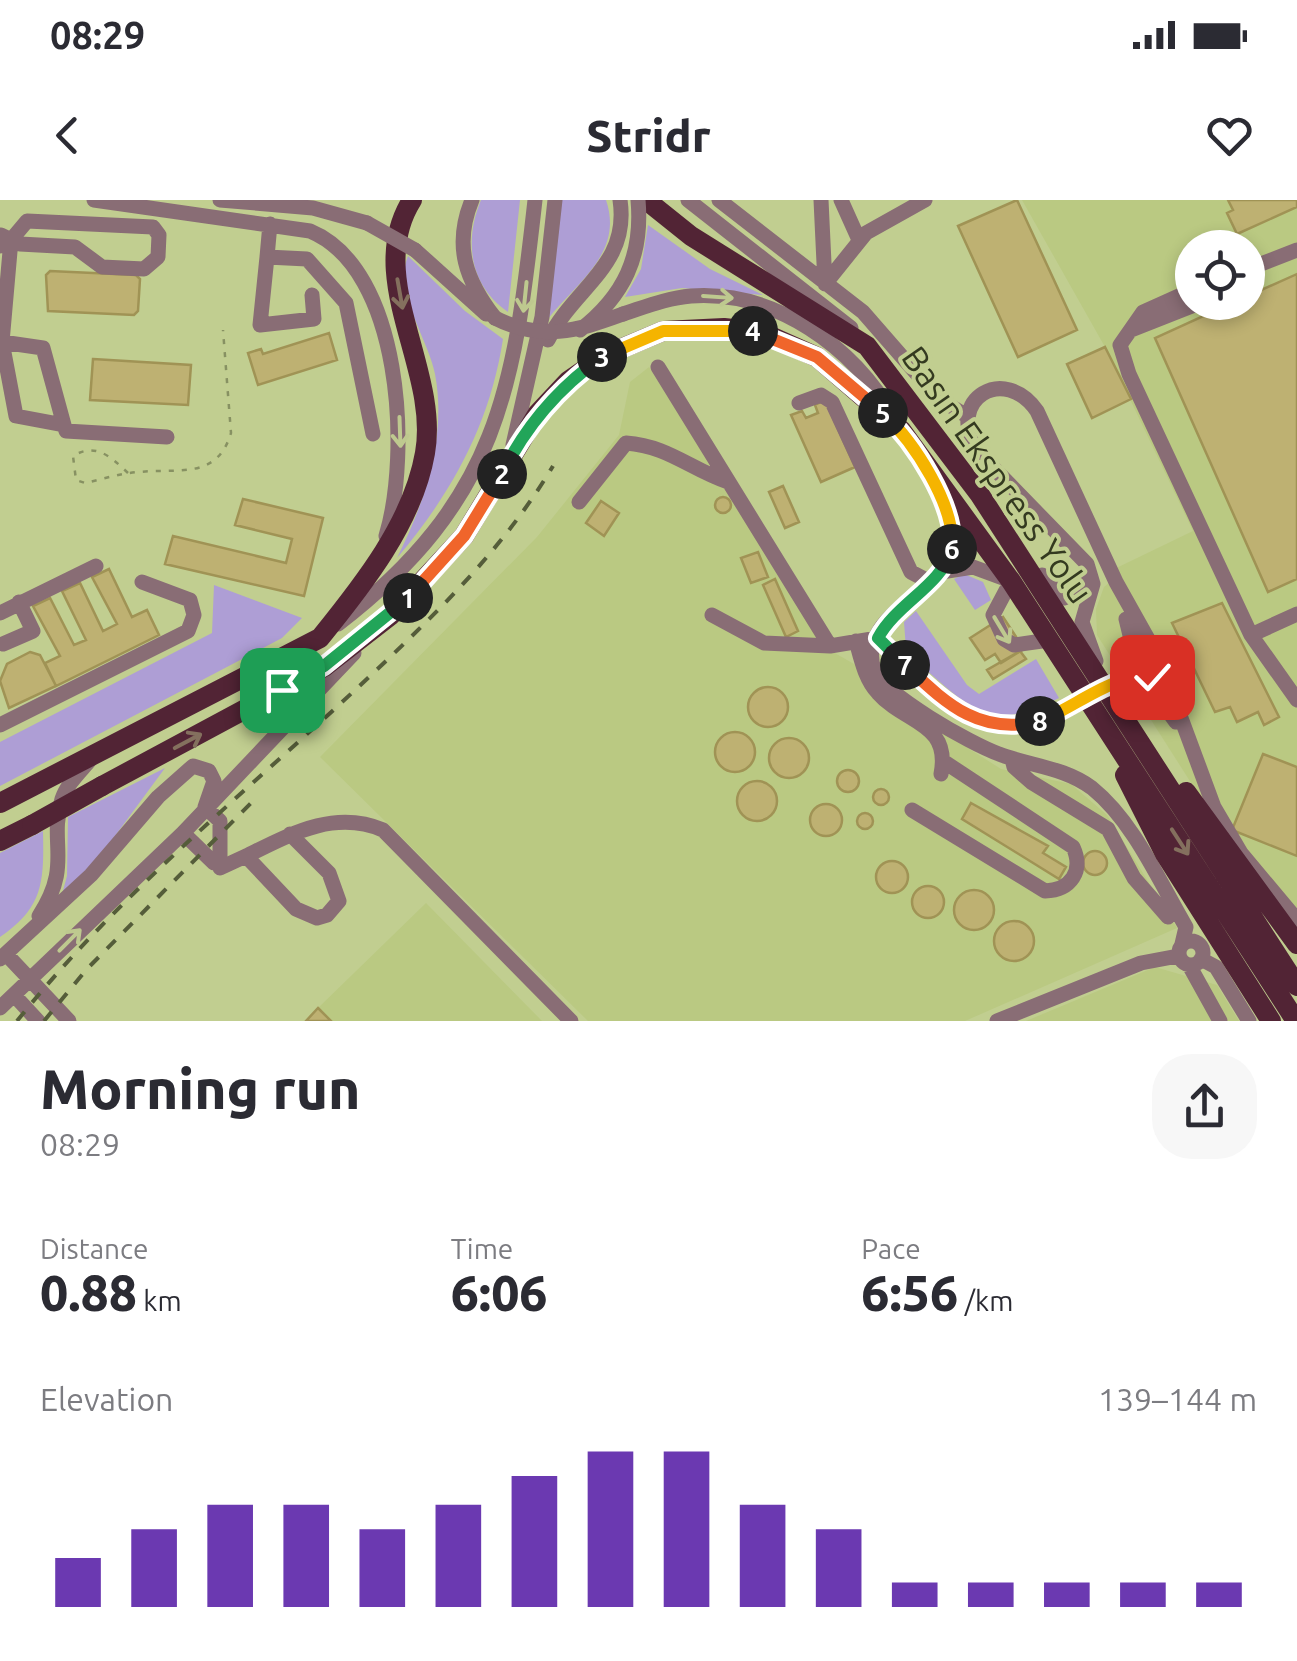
<!DOCTYPE html>
<meta charset="utf-8">
<style>
:root{--surface:#fff;--page:#f7f7f7;--text:#2b2b33;--muted:#7c7c81;--accent:#6b39b1}
body{margin:0;font-family:Ubuntu,sans-serif;background:var(--page);color:var(--text);height:100vh;display:flex;flex-direction:column;font-size:38px;white-space:nowrap}
*{box-sizing:border-box;margin:0}
p{font-size:32px;color:var(--muted)}
.icon{flex:none;width:55px;height:55px;fill:none;stroke:currentColor;stroke-width:2;stroke-linecap:round;stroke-linejoin:round}
.map{position:relative;height:821px;overflow:hidden}
.sheet{display:flex;flex-direction:column;background:var(--surface);flex:1}
.sheet>*{flex:none}
.buttons{position:absolute;left:1175px;top:30px;display:grid;gap:20px}
.buttons a{display:grid;place-items:center;width:90px;height:90px;border-radius:50%;background:var(--surface);box-shadow:0 5px 15px #0003;font-size:50px}
.pin{position:absolute;display:grid;place-items:center;width:85px;height:85px;color:#fff;margin:-42px;border-radius:20px;box-shadow:0 5px 15px #0006}
.km{position:absolute;width:50px;height:50px;margin:-25px;border-radius:50%;background:#222;color:#fff;font-size:28px;line-height:50px;text-align:center}
.round{display:grid;place-items:center;flex:none;width:105px;height:105px;border-radius:40px;background:var(--page)}
.headline{display:flex;align-items:center;justify-content:space-between;height:170px;padding:0 40px}
h1{font-size:55px;font-weight:800;line-height:75px}
.figures{display:grid;grid-template-columns:repeat(3,1fr);gap:15px;height:170px;padding:10px 40px}
.figures div{display:grid;align-content:center}
.figures b{font-size:50px;font-weight:800}
.figures small{font-size:28px;font-weight:400}
.figures p{font-size:28px}
.chart{height:280px;padding:20px 40px}
.chart p{display:flex;justify-content:space-between}
.chart svg{width:100%;height:180px;margin-top:10px;stroke:var(--accent);stroke-width:6}
.status{display:flex;justify-content:space-between;align-items:center;height:70px;padding:0 50px;background:var(--surface);direction:ltr}
.status svg{height:28px;fill:currentColor}
header{display:flex;justify-content:space-between;align-items:center;height:130px;padding:0 40px;background:var(--surface);font-size:45px;font-weight:800}
.map>svg:first-child{display:block}
.built{fill:#bac982;fill-rule:evenodd}
.green{fill:#ae9ed5}
.building{fill:#beb172;stroke:#a09355;stroke-width:2.5}
.lines{fill:none;stroke-linecap:round;stroke-linejoin:round}
.path{stroke:#879162;stroke-width:2.5;stroke-dasharray:5 8;stroke-linecap:butt}
.minor{stroke:#896d75;stroke-width:15}
.major{stroke:#522435;stroke-width:20}
.rail{stroke:#555d3a;stroke-width:4;stroke-dasharray:12 12;stroke-linecap:butt}
.minor-bridge{stroke:#896d75;stroke-width:15}
.major-bridge{stroke:#522435;stroke-width:20}
.oneway{stroke:#84705e}
.oneway2{stroke:#bec98f}
.split-1-casing{stroke:#fff;stroke-width:20}
.split-2-casing{stroke:#fff;stroke-width:20}
.split-3-casing{stroke:#fff;stroke-width:20}
.split-4-casing{stroke:#fff;stroke-width:20}
.split-5-casing{stroke:#fff;stroke-width:20}
.split-6-casing{stroke:#fff;stroke-width:20}
.split-7-casing{stroke:#fff;stroke-width:20}
.split-8-casing{stroke:#fff;stroke-width:20}
.split-9-casing{stroke:#fff;stroke-width:20}
.split-1{stroke:#22a559;stroke-width:12}
.split-2{stroke:#f0652b;stroke-width:12}
.split-3{stroke:#22a559;stroke-width:12}
.split-4{stroke:#f5b400;stroke-width:12}
.split-5{stroke:#f0652b;stroke-width:12}
.split-6{stroke:#f5b400;stroke-width:12}
.split-7{stroke:#22a559;stroke-width:12}
.split-8{stroke:#f0652b;stroke-width:12}
.split-9{stroke:#f5b400;stroke-width:12}
.labels{text-anchor:middle;stroke-width:8;stroke-linejoin:round;paint-order:stroke}
.street-label{font-size:35px;fill:#343a20;stroke:#c1ce90}
</style>
<div class="status"><b>08:29</b><svg viewBox="0 0 49 12"><path d="M0 12V9h3v3zM5 12V6h3v6zM10 12V3h3v9zM15 12V0h3v12zM26 1h20v11H26zM47 4h2v5h-2z"/></svg></div>
<header><svg class="icon" aria-label="back" viewBox="0 0 24 24"><path d="M15 5l-7 7 7 7"/></svg>Stridr<svg class="icon" aria-label="heart" viewBox="0 0 24 24"><path d="M12 20l-8-8c-3-5 5-10 8-4 3-6 11-1 8 4z"/></svg></header>
<div class="map">
<svg width="1297" height="821" viewBox="0 0 1297 821">
<rect width="100%" height="100%" fill="#c1ce90"/>
<path class="built" d="M1022,0H1297V729L1207,608L1097,435L1096,409L1104,387L1110,382L1106,373L1193,331L1105,147ZM1192,48H1248V102H1192Z
M649,167L826,448L868,472L886,496L1001,569L1071,584L1107,615L1177,728L965,821H588L320,557L537,337L619,235L630,182Z
M426,703L542,821H331L318,808Z
M1155,767L1217,785L1239,821H1026Z"/>
<path class="green" d="M481,0H520L508,112C469,85 464,41 481,0Z
M561,0H606C624,53 577,82 547,120Z
M648,25L710,69L763,95L682,88L625,97L641,69Z
M408,56L465,111L503,139C490,224 452,293 397,358C425,302 447,237 435,174C428,138 393,92 408,56Z
M964,374L983,382L991,400L975,410L954,379Z
M214,385L302,418L282,438L0,586V542L212,433Z
M916,411L967,485L979,494L1036,459L1059,498C1008,525 982,520 940,482C928,471 915,461 906,449L904,422Z
M165,568L98,659L61,698L67,676L68,617Z
M43,631C44,681 44,707 0,737V653Z"/>
<path class="building" d="M1017,0L1077,130L1018,157L958,26Z
M1228,0H1297V7L1237,34L1227,13L1233,10Z
M50,71L136,75L140,79L138,111L134,115L48,111L46,75Z
M1297,74V379L1268,392L1155,138L1234,102H1248V96Z
M329,133L337,160L258,185L248,153L261,149L263,154Z
M1105,147L1131,199L1092,218L1067,164Z
M93,159L191,165L188,205L90,200Z
M825,200L855,267L821,282L791,215L802,211L806,218L818,213L815,205Z
M783,286L799,322L785,328L769,292Z
M715 305a8 8 0 1 1 16 0a8 8 0 1 1-16 0Z
M243,299L323,318L304,396L165,364L173,336L286,363L292,339L235,325Z
M601,301L619,313L604,336L586,323Z
M758,352L768,377L751,383L741,358Z
M109,369L132,417L147,410L159,435L56,486L45,463L60,456L33,406L50,398L74,445L86,440L62,391L80,383L103,431L117,424L92,377Z
M775,379L798,431L786,437L763,385Z
M1222,403L1279,517L1264,525L1258,512L1237,522L1230,507L1215,512L1172,423Z
M1003,417L1024,449L1001,463L995,454L985,460L970,438Z
M1020,451L1026,459L993,479L987,470Z
M30,452L40,455L56,486L9,508L0,481L7,464Z
M748 507a20 20 0 1 1 40 0a20 20 0 1 1-40 0Z
M715 552a20 20 0 1 1 40 0a20 20 0 1 1-40 0Z
M769 558a20 20 0 1 1 40 0a20 20 0 1 1-40 0Z
M1263,554L1297,567V656L1232,630Z
M837 581a11 11 0 1 1 22 0a11 11 0 1 1-22 0Z
M737 601a20 20 0 1 1 40 0a20 20 0 1 1-40 0Z
M873 597a8 8 0 1 1 16 0a8 8 0 1 1-16 0Z
M971,603L1048,646L1043,653L1066,667L1059,679L962,619Z
M810 620a16 16 0 1 1 32 0a16 16 0 1 1-32 0Z
M857 621a8 8 0 1 1 16 0a8 8 0 1 1-16 0Z
M1083 663a12 12 0 1 1 24 0a12 12 0 1 1-24 0Z
M876 677a16 16 0 1 1 32 0a16 16 0 1 1-32 0Z
M912 702a16 16 0 1 1 32 0a16 16 0 1 1-32 0Z
M954 710a20 20 0 1 1 40 0a20 20 0 1 1-40 0Z
M994 741a20 20 0 1 1 40 0a20 20 0 1 1-40 0Z
M318,808L331,821H306Z"/>
<g class="lines">
<path class="path" d="M128,273C111,257 96,242 73,256L76,280L85,283C103,279 121,273 139,272C179,268 217,280 231,233L223,130"/>
<path class="minor" d="M94,0L310,31C402,69 411,253 386,336
M220,0L313,8L367,23
M472,0C453,46 466,81 495,118
M688,0L851,128
M719,0L863,112L938,198L965,215
M821,0L825,84
M841,0L859,40
M270,24L267,57L307,59L346,103L373,234
M0,35H1L20,44L75,47L102,67L144,69L158,57L159,35L153,27L27,21L11,40L0,46
M11,40L2,142L16,216L64,225L66,231L167,237
M415,50L486,114
M267,57L260,125L314,119L312,95
M1248,69L1297,50
M825,84L866,33L925,0
M1192,90L1143,112L1120,145L1129,174L1251,435L1297,500
M623,114C645,107 667,98 691,96C775,90 854,147 894,218
M1131,130L1202,102
M548,140C574,87 630,66 620,0
M2,142L43,148L64,225
M658,167L830,446
M799,203L821,195L832,202L911,372L930,382
M513,245L542,117L555,0
M932,281C939,298 951,319 953,338C957,389 854,412 874,469C884,495 971,544 999,554C1030,566 1064,567 1092,588C1134,622 1159,681 1186,727L1182,744
M579,302L626,243C668,246 690,269 728,282
M941,372L973,367L1011,381L993,415L1004,439L1014,445L1049,440
M1042,375L1064,398L1081,391L1087,378
M0,413L96,366
M712,415L764,443L830,446L878,438C935,496 975,548 1062,513
M1126,419L1137,464
M338,424C499,300 514,189 535,0
M1251,435L1297,414
M856,441C861,459 865,479 878,493C905,524 951,522 941,574
M3,444L33,431L19,402
M1137 465a12 12 0 1 1 24 0a12 12 0 1 1-24 0Z
M1096,461L1082,422L1093,384L1087,364L977,251C945,198 1005,164 1037,211L1116,382L1158,457
M1161,464L1214,607L1241,653L1297,720
M1142,475L1176,522
M0,525L188,431L194,415L190,400L142,382
M1012,559L1014,567L1031,582L1108,629L1134,678L1168,717
M912,610L1045,691C1071,690 1084,671 1073,647L943,561
M183,633L214,663
M246,656C289,635 334,609 383,630L571,821
M39,716C73,664 48,644 62,599C67,584 80,572 90,560
M1179 753a12 12 0 1 1 24 0a12 12 0 1 1-24 0Z
M6,754L69,821
M0,759L91,675L158,597L193,566L209,571L214,581L205,607L220,621V668L246,656L296,709L317,718L327,715L339,701L329,673L290,634
M1201,759L1216,767L1249,821
M1189,765L1220,821
M14,795L38,821
M0,808L183,633L354,453
M997,821L1141,763L1178,756"/>
<path class="major" d="M646,0L691,36L867,146L980,295L1297,786
M1125,575L1165,654L1271,821
M102,586L324,467L391,415L464,336L538,213L568,181L606,155L663,131L724,128L761,132L817,157L901,230L1011,381L1296,821
M1186,592L1297,744
M0,603L320,438C363,385 413,322 425,253C440,169 363,78 412,0
M0,641L32,625"/>
<path class="rail" d="M17,821C120,692 249,590 369,477C438,412 504,348 553,266
M44,821L86,770L251,603"/>
<path class="minor-bridge" d="M367,23L415,50
M495,118C542,142 576,131 623,114
M580,130C624,96 643,56 638,0
M1062,513L1123,479"/>
<path class="major-bridge" d="M32,625L102,586"/>
</g>
<defs><path id="oneway-shaft" d="M-6 0H5M1.5-3L5.5 0L1.5 3" fill="none" stroke-width="1.6" stroke-linecap="round" stroke-linejoin="round" transform="scale(2.5)"/></defs>
<g class="oneway">
<use href="#oneway-shaft" transform="translate(400 94) rotate(80)"/>
<use href="#oneway-shaft" transform="translate(188 541) rotate(-28)"/>
<use href="#oneway-shaft" transform="translate(1180 642) rotate(57)"/>
</g>
<g class="oneway2">
<use href="#oneway-shaft" transform="translate(525 97) rotate(96)"/>
<use href="#oneway-shaft" transform="translate(718 97) rotate(4)"/>
<use href="#oneway-shaft" transform="translate(400 232) rotate(88)"/>
<use href="#oneway-shaft" transform="translate(1002 430) rotate(59)"/>
<use href="#oneway-shaft" transform="translate(70 740) rotate(-45)"/>
</g>
<g class="lines">
<g class="split-1-casing">
<path id="split-1" d="M282,490L324,466L408,398"/>
</g>
<g class="split-2-casing">
<path id="split-2" d="M408,398L464,336L502,274"/>
</g>
<g class="split-3-casing">
<path id="split-3" d="M502,274C526,225 558,188 602,157"/>
</g>
<g class="split-4-casing">
<path id="split-4" d="M602,157L663,131H753"/>
</g>
<g class="split-5-casing">
<path id="split-5" d="M753,131L817,157L883,213"/>
</g>
<g class="split-6-casing">
<path id="split-6" d="M883,213C914,242 956,306 952,349"/>
</g>
<g class="split-7-casing">
<path id="split-7" d="M905,465L878,438C897,403 941,386 952,349"/>
</g>
<g class="split-8-casing">
<path id="split-8" d="M905,465C947,504 979,536 1040,521"/>
</g>
<g class="split-9-casing">
<path id="split-9" d="M1040,521C1076,507 1115,472 1152,477"/>
</g>
<use href="#split-1" class="split-1"/>
<use href="#split-2" class="split-2"/>
<use href="#split-3" class="split-3"/>
<use href="#split-4" class="split-4"/>
<use href="#split-5" class="split-5"/>
<use href="#split-6" class="split-6"/>
<use href="#split-7" class="split-7"/>
<use href="#split-8" class="split-8"/>
<use href="#split-9" class="split-9"/>
</g>
<g class="labels">
<g class="street-label">
<text transform="translate(997 275) rotate(55)" y="12">Basın Ekspress Yolu</text>
</g>
</g>
</svg>
<div class="buttons">
<a><svg class="icon" aria-label="locate" viewBox="0 0 24 24"><circle cx="12" cy="12" r="6"/><path d="M12 2v4M12 18v4M2 12h4M18 12h4"/></svg></a>
</div>
<div class="pin" style="left:282px;top:490px;background:#1e9e55"><svg class="icon" aria-label="arrive" viewBox="0 0 24 24"><path d="M6 21V4h12l-3 4 3 4H6"/></svg></div>
<div class="pin" style="left:1152px;top:477px;background:#d93025"><svg class="icon" aria-label="check" viewBox="0 0 24 24"><path d="M5 12l5 5 9-10"/></svg></div>
<b class="km" style="left:408px;top:398px">1</b>
<b class="km" style="left:502px;top:274px">2</b>
<b class="km" style="left:602px;top:157px">3</b>
<b class="km" style="left:753px;top:131px">4</b>
<b class="km" style="left:883px;top:213px">5</b>
<b class="km" style="left:952px;top:349px">6</b>
<b class="km" style="left:905px;top:465px">7</b>
<b class="km" style="left:1040px;top:521px">8</b>
</div>
<section class="sheet">
<div class="headline"><div><h1>Morning run</h1><p>08:29</p></div><a class="round"><svg class="icon" aria-label="share" viewBox="0 0 24 24"><path d="M12 15V3M7 8l5-5 5 5M5 13v7h14v-7"/></svg></a></div>
<div class="figures">
<div><p>Distance</p><b>0.88<small> km</small></b></div>
<div><p>Time</p><b>6:06</b></div>
<div><p>Pace</p><b>6:56<small> /km</small></b></div>
</div>
<div class="chart"><p><span>Elevation</span>139–144 m</p>
<svg viewBox="0 0 160 44" preserveAspectRatio="none"><path d="M5 44V32M15 44V25M25 44V19M35 44V19M45 44V25M55 44V19M65 44V12M75 44V6M85 44V6M95 44V19M105 44V25M115 44V38M125 44V38M135 44V38M145 44V38M155 44V38"/></svg>
</div>
</section>
